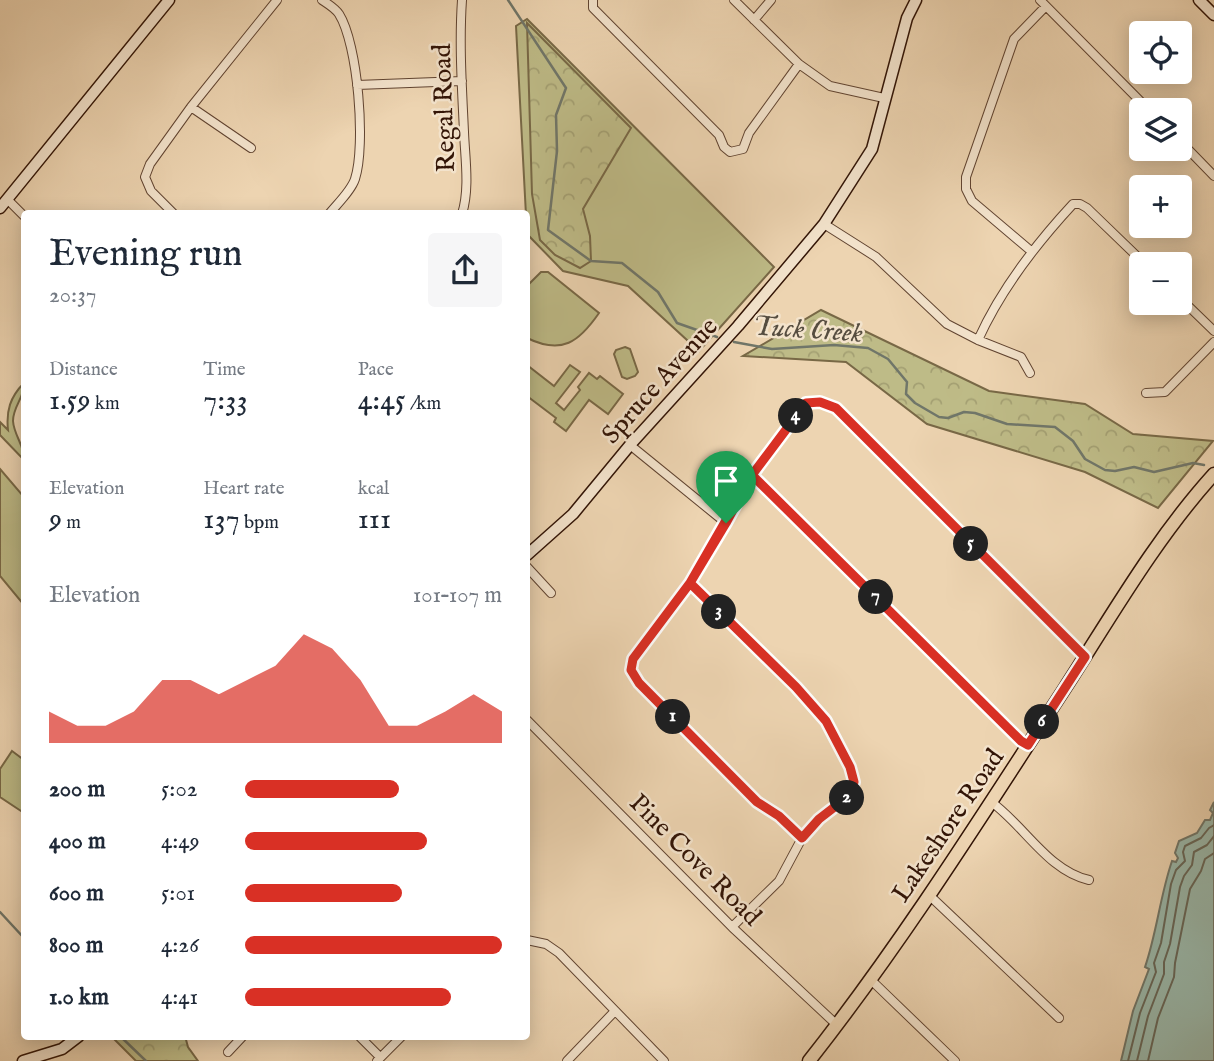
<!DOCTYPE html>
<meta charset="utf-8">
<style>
:root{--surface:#fff;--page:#f6f6f7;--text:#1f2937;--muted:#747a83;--accent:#d93025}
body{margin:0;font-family:"IM FELL English",serif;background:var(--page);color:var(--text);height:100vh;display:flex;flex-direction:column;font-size:26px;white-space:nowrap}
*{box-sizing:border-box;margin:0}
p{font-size:23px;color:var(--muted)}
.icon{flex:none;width:38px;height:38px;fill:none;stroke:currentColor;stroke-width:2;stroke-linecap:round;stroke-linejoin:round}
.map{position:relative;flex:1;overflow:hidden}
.drawer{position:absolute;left:21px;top:210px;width:509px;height:830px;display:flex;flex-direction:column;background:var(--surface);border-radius:7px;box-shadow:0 4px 18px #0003}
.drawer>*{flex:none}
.controls{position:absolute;left:1129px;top:21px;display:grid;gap:14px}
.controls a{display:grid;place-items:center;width:63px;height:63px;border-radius:7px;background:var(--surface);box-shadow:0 4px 18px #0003;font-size:35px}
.pin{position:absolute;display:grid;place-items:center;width:60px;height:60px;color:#fff;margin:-72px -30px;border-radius:50% 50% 50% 0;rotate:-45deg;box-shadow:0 0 7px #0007}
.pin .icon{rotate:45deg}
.km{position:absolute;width:35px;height:35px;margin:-18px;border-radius:50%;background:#222;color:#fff;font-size:19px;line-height:35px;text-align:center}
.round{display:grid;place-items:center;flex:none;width:74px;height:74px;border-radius:7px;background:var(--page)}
.overview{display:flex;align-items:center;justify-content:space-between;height:119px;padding:0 28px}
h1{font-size:38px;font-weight:600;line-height:52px}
.metrics{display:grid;grid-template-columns:repeat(3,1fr);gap:10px;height:119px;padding:7px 28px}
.metrics div{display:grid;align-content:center}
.metrics b{font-size:30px;font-weight:600}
.metrics small{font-size:19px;font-weight:400}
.metrics p{font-size:19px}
.chart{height:196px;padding:14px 28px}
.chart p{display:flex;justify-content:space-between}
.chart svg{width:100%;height:126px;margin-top:7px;fill:var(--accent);opacity:.7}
ul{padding:0 28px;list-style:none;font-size:23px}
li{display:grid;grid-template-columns:112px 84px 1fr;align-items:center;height:52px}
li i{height:18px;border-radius:9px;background:var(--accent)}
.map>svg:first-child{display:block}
.green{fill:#bebb87;stroke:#786846;stroke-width:2}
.forest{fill:url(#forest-crowns);stroke:#786846;stroke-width:2}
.water{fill:#99b8ab;stroke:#707669;stroke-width:2}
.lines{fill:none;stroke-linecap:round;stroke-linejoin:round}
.shore{stroke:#666658;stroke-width:2}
.stream{stroke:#707669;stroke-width:2.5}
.street-casing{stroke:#614431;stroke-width:10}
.secondary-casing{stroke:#321406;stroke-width:13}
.primary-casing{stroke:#321406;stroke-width:15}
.street{stroke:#f3e3cc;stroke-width:8}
.secondary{stroke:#f3e3cc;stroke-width:10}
.primary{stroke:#edd4b1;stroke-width:12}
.route-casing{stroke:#fff;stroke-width:14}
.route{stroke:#d93025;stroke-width:9}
.labels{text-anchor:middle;stroke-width:5;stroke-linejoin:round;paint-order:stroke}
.street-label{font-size:26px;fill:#321406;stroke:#f3e3cc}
.water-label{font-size:28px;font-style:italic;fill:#564d40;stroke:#f3e3cc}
</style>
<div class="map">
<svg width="1214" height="1061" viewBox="0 0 1214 1061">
<defs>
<pattern id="forest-crowns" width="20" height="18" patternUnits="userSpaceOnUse" patternTransform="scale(1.75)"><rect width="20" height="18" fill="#bebb87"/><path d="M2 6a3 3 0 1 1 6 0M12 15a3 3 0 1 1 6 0" fill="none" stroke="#a4a073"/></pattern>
</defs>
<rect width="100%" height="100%" fill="#edd4b1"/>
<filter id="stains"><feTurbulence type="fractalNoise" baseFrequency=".00286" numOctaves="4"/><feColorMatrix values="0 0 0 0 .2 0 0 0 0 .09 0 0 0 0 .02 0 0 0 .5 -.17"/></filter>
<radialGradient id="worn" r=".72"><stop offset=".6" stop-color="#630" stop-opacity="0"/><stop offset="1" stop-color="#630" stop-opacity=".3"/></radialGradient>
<path class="green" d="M527,19L774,267L699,351L628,286L563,271L527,234L516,26Z
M541,272H548L599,313C579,342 562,355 527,338V286Z
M625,347L630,349L638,372L635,376L627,379L622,377L614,354L616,350Z
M527,365L554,386L570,365L580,372L556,403L564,410L580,390L578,387L589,373L597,379L600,376L623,394L608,414L589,400L566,431L554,422L556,418L527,396Z
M24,383C25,397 13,406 13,421C14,436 25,446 24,460L0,435V422L8,430C6,411 10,397 24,383Z
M0,469L24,497V605L0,576Z
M12,751L24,760V813L0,797V769Z"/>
<path class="forest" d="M527,23L631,128L583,209L590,236L591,261L580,268L555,255L540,240L532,194Z
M821,310L989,391L1085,404L1133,434L1213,441L1158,508L1085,472L927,424L846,362L743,356Z
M111,1036H185L188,1047L198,1061H136Z"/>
<path class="water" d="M1214,802V1061H1121L1133,1011L1149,969L1145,967C1157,932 1160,896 1172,861L1176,862L1178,858L1175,853L1179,841L1197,833L1205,820H1210L1213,813L1210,810Z"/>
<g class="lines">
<path class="shore" d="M1128,1061L1140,1013L1156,972L1154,963L1161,943L1171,884L1176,870L1185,861L1183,852L1185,846L1201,838L1209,828L1214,825
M1137,1061L1148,1016L1164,974V962L1170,944L1180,887L1184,876L1192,865L1194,852L1207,845L1214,836
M1148,1061L1158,1018L1174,977L1175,963L1190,889L1201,871L1205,859L1214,853"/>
<path class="stream" d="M508,0L566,88L556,115L557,151L548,230L591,261L622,263L658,292L677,323L717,337
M734,342L772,349L834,345L868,348L888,359L907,382L906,394L915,403L939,417L948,418L964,412L975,413L1007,424L1055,427L1073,441L1085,459L1105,470L1115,471L1134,467L1154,472L1193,463L1204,465
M0,912L24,938
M120,1036L146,1061"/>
<g class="street-casing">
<path id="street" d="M322,0C328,4 335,8 339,14C358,44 366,145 355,179C351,191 338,203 329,214
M462,0C459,44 462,88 464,132C465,158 470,188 462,214
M593,0V8L719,135L724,147L730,152L743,149L749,133L799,64
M734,0L799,64L830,86L884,98
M1040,0L1149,110
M754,20L771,0
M357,85L462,81
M191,107L251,148
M1180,141L1214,176
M7,199L24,216
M174,214L151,191L145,177L150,164L191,107L277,0
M824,224L876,257L947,324L978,340L1021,357L1030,373
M1031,251L972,201L966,189V177L1014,39L1046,6
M1180,298L1214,331
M978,340C1001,289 1035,245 1073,204H1080L1087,208L1145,264
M1146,393L1165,392L1214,342
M630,445L726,523
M752,475L1021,741L1028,745
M527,567L551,593
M690,583L796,687L826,721L850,767L854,782L850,795L819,819L802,838L779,881L732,927
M527,720L732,927L837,1025
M990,801C1024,825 1048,871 1089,880
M802,838L779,816L757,802L639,683L631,670L633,659L690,583L752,475L806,403H820L836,408L1085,657
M929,895L1059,1018
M527,940L546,944L559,953L664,1061
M870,979L955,1061
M359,1036L380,1057
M228,1052L243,1036
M377,1061L402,1036
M567,1061L614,1012"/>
</g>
<g class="secondary-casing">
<path id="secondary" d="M1199,0L1214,15
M0,208L169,0
M527,555L573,514L630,445L738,326L824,224L872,149L907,18L916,0
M23,1061L62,1049L79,1036"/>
</g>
<g class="primary-casing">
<path id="primary" d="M809,1061C902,943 983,814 1065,688C1112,615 1156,538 1214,474"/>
</g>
<use href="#street" class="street"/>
<use href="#secondary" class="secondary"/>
<use href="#primary" class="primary"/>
</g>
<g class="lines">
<g class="route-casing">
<path id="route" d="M726,523L690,583L633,659L631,670L639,683L757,802L779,816L802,838L819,819L850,795L854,782L850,767L826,721L796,687L690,583L752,475L806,403L820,402L836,408L1085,657L1028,745L1021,741L752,475L726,523"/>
</g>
<use href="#route" class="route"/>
</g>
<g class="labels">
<g class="street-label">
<text transform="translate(443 108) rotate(-92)" y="9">Regal Road</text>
<text transform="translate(659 380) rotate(-48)" y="9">Spruce Avenue</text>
<text transform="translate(947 825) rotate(-56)" y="9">Lakeshore Road</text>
<text transform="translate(696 859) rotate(45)" y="9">Pine Cove Road</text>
</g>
<g class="water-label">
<text transform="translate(808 328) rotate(4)" y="10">Tuck Creek</text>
</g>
</g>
<rect width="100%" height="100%" filter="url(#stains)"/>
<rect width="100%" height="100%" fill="url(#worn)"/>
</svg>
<div class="controls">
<a><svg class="icon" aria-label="locate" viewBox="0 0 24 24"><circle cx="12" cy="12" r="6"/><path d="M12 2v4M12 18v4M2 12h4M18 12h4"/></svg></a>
<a><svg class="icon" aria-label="layers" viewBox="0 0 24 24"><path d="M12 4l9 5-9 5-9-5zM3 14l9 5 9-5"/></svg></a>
<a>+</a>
<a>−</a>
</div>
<div class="pin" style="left:726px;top:523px;background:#1e9e55"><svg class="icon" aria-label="arrive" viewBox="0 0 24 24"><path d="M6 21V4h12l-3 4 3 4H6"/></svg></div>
<b class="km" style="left:673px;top:717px">1</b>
<b class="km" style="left:847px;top:798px">2</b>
<b class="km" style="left:719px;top:612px">3</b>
<b class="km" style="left:796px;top:416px">4</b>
<b class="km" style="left:971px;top:544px">5</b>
<b class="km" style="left:1042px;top:722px">6</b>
<b class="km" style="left:876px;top:597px">7</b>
<section class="drawer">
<div class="overview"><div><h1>Evening run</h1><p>20:37</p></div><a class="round"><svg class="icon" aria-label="share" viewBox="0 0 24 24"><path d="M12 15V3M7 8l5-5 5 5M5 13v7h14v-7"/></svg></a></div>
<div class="metrics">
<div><p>Distance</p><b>1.59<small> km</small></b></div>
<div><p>Time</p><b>7:33</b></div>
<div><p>Pace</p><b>4:45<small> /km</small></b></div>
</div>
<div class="metrics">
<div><p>Elevation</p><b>9<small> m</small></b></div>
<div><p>Heart rate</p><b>137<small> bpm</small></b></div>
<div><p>kcal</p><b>111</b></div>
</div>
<div class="chart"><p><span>Elevation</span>101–107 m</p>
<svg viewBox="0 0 160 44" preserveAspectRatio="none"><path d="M0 44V33L10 38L20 38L30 33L40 22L50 22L60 27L70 22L80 17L90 6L100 11L110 22L120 38L130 38L140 33L150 27L160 33V44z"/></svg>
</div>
<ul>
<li><b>200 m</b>5:02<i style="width:60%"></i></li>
<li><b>400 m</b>4:49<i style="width:71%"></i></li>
<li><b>600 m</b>5:01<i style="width:61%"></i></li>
<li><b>800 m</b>4:26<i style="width:100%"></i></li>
<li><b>1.0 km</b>4:41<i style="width:80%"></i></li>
</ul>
</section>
</div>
